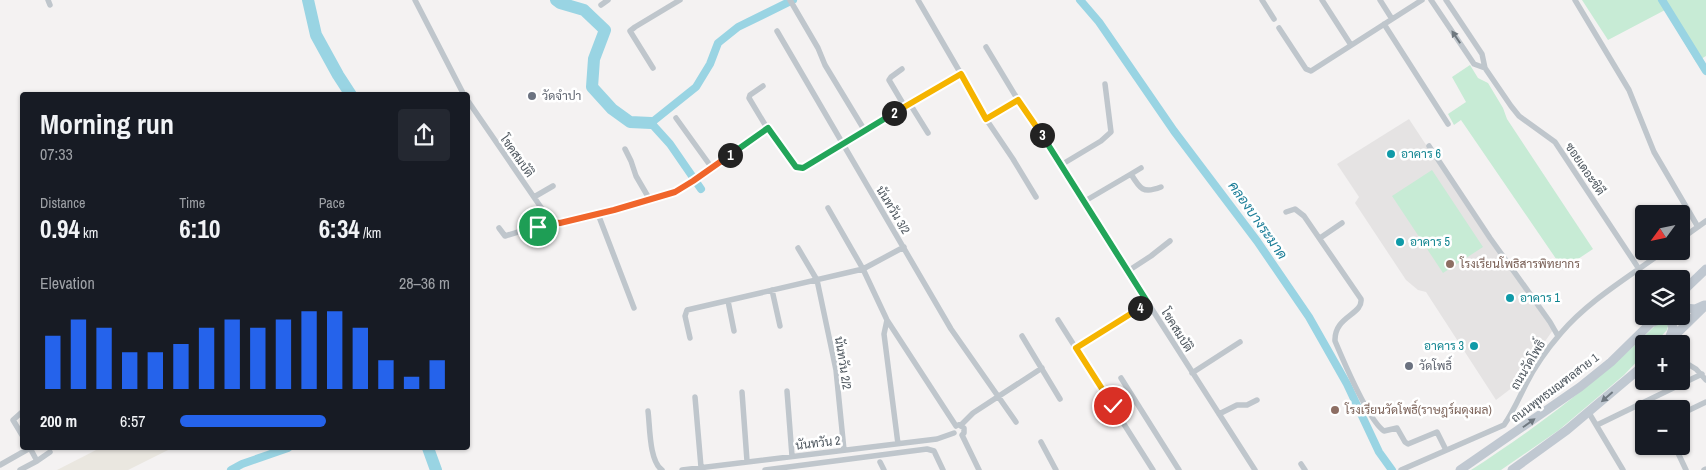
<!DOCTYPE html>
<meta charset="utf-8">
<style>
:root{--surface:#171b24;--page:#242831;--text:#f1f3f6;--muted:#9ea1a6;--accent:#2563eb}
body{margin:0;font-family:"Archivo Narrow",Sarabun,sans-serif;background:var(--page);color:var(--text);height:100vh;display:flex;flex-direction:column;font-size:19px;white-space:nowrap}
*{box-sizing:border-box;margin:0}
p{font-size:16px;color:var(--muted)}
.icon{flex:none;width:28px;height:28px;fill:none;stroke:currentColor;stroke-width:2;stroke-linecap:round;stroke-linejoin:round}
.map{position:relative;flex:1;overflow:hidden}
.details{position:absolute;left:20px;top:92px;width:450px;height:358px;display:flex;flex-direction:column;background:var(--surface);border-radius:5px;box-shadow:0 1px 4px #0004}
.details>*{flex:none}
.needle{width:32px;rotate:237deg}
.controls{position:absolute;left:1635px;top:205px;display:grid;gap:10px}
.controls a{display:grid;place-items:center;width:55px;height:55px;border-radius:5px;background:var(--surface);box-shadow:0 1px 4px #0004;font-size:25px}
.pin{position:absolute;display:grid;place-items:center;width:42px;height:42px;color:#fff;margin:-21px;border:2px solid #fff;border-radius:50%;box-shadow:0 1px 5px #0007}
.km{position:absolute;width:25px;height:25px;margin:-12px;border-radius:50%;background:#222;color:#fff;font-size:14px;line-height:25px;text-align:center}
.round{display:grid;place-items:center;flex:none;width:52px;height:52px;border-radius:5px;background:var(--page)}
.overview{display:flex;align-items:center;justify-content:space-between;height:85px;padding:0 20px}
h1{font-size:28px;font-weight:700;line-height:38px}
.stats{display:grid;grid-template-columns:repeat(3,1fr);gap:8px;height:85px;padding:5px 20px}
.stats div{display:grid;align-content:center}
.stats b{font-size:25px;font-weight:700}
.stats small{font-size:14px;font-weight:400}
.stats p{font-size:14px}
.chart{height:140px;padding:10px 20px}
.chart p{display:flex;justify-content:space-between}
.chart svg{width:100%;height:90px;margin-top:5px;stroke:var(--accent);stroke-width:6}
ul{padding:0 20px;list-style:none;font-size:16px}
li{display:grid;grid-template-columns:80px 60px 1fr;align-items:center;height:38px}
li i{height:12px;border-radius:6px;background:var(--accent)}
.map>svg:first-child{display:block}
.commercial{fill:#eae7e0}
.education{fill:#e5e3e3}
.green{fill:#c7ebd5}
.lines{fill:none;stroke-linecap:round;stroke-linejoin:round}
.canal{stroke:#99d4e3;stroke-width:8}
.river{stroke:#99d4e3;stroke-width:12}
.minor{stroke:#bfc6cc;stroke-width:5.5}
.secondary{stroke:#c0c8d1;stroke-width:9}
.oneway{fill:#6e777e}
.oneway2{fill:#6f7880}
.split-1-casing{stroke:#fff;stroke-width:10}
.split-2-casing{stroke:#fff;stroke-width:10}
.split-3-casing{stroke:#fff;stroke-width:10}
.split-4-casing{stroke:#fff;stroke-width:10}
.split-5-casing{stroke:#fff;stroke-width:10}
.split-1{stroke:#f0652b;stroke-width:6}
.split-2{stroke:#22a559;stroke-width:6}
.split-3{stroke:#f5b400;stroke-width:6}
.split-4{stroke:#22a559;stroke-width:6}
.split-5{stroke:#f5b400;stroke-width:6}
.worship-dot{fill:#6b7280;stroke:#fff;stroke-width:2}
.culture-dot{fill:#0f9aa8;stroke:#fff;stroke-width:2}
.education-dot{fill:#8d6e63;stroke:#fff;stroke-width:2}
.labels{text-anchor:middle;stroke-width:5;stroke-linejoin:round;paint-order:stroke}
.worship-label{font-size:12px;fill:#5b616d;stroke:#fff;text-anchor:start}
.culture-label{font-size:12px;fill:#0d838f;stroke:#fff;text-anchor:start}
.street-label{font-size:12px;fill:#4c555d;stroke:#fff}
.education-label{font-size:12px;fill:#785e54;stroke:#fff;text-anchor:start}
.water-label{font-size:14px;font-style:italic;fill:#1c7e98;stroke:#fff}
</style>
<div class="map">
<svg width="1706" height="470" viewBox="0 0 1706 470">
<rect width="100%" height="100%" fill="#f4f2f2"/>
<path class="commercial" d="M100,448H172L128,470H57Z"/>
<path class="education" d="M1409,119L1492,245L1553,330L1513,387L1496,400L1426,292L1418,290L1406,280L1355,203L1359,197L1337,164Z"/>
<path class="green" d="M1582,0H1706V56L1696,62L1665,10L1608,40Z
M1470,65L1478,78L1488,83L1503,108L1507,119L1593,249L1563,269L1461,120L1454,125L1448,114L1466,102L1452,77Z
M1432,170L1483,247L1443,273L1392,196Z
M1666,321L1668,326L1667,330L1654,344H1644V354L1624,375L1559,430L1501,470H1471C1539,426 1601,379 1659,322Z"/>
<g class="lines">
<path class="canal" d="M1080,0L1099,22L1174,131L1257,241L1309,317L1347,384L1379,452L1392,470
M1662,0L1706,71
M701,189L670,144L651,123L696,87L710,64L718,43L738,27L793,0
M231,470L242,464L288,448"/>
<path class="river" d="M308,0L316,35L338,75L351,95
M556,0L560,3L584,10L605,30L594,59L592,87L612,109L630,122L651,123
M428,448L436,470"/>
<path class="minor" d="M48,0L50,5
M415,0L464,95
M790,0L818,48L825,65L865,131
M918,0L961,74
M1262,0L1274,19
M1322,0L1351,45
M1380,0L1392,19
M1431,0L1474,64L1485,68
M1446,0L1482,54L1485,68L1511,106L1519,116L1555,142L1639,269
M1575,0L1629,90L1654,152L1698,227
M601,5L608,0
M1384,24L1448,124
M1279,28L1306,69L1311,71L1422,0
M777,31L951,329L1016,422
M986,47L1018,100L1255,470
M653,68L630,31L635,27L680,0
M902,69L891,77L889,80L905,107
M763,86L750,95L749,98L767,128
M468,101L551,222
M910,104L928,133
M676,118L712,168
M986,119L1013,159L1036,197
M1429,146L1490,238L1550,322L1558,336
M625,149L631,161L636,176L650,200
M1061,165L1101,141L1111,132L1105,84
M1131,174L1141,168
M534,197L553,186
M1085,201L1131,174C1140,189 1143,194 1161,187
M828,208L863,269L887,320L956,426
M1286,212L1295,209L1304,216L1361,299C1363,315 1334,316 1335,341C1343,360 1369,421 1384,431L1397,428L1405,442L1408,444L1437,432L1446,450
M598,214L634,308
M499,228L505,236L551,222L560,223L613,210L675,192L693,181L767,128L796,167L803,169L961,74L986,119L1018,100
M1320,238L1342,223
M1681,239L1706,221
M798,248L817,280L836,370L844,450
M1128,271L1151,256L1170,241
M772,290L780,326
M728,301L734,331
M887,320L884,334L898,444
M1058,320L1153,470
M1022,336L1060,399
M690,338L685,316L687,310L863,269L904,247
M1077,349L1148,303
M1681,360L1696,369L1706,380
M1192,373L1240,342
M1121,378L1179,470
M787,391L792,456
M742,392L747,461
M695,397L701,467
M648,411C650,426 649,461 662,470
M22,412L13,420L22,435
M1589,413L1623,470
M1219,414L1237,405H1247L1257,400
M1681,414L1706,402
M959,425L964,428V433L962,435L979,470
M961,425L973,413L1042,368
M1597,425L1702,374
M1041,442L1056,470
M1678,453L1686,470
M37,461L50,452
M880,462L884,470
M1301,464L1305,470
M0,465L30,448
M20,470L37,461L30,448
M682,470L937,439L954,433
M765,470L927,449L934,451L943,470
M1401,470L1504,425C1513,412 1519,398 1526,384C1535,366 1548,348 1561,333C1589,300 1629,277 1664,251
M1704,470L1706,469"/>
<path class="secondary" d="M1686,289C1682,297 1680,301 1685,308L1695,309L1704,305
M1681,293L1706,269
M1654,322L1665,317L1670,319L1673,328L1669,339
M1666,344L1706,305
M1460,470L1580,387L1611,362L1658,316
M1512,470L1567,430L1644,365"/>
</g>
<defs><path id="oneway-solid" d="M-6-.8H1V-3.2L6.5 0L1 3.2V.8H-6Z" transform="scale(1.25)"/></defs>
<use class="oneway" href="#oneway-solid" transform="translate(1456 37) rotate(-124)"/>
<g class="oneway2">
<use href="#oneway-solid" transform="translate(1607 397) rotate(139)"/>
<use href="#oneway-solid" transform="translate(1529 423) rotate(-35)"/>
</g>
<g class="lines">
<g class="split-1-casing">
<path id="split-1" d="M538,227L551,222L560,223L614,210L675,192L693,181L730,155"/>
</g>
<g class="split-2-casing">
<path id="split-2" d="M730,155L768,128L796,167L803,168L894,113"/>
</g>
<g class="split-3-casing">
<path id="split-3" d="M894,113L961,74L986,119L1018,100L1042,135"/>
</g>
<g class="split-4-casing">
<path id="split-4" d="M1042,135L1148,303L1140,308"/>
</g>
<g class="split-5-casing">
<path id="split-5" d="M1113,406L1076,348L1140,308"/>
</g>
<use href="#split-1" class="split-1"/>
<use href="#split-2" class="split-2"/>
<use href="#split-3" class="split-3"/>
<use href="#split-4" class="split-4"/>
<use href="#split-5" class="split-5"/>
</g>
<g class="worship-dot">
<circle cx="532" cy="96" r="5"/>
<circle cx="1409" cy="366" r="5"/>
</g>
<g class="culture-dot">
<circle cx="1391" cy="154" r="5"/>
<circle cx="1400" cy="242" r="5"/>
<circle cx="1510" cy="298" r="5"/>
<circle cx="1474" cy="346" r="5"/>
</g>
<g class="education-dot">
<circle cx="1450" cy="264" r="5"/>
<circle cx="1335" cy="410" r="5"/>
</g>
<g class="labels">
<g class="worship-label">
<text x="542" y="100">วัดจำปา</text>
<text x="1419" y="370">วัดโพธิ์</text>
</g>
<g class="culture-label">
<text x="1401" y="158">อาคาร 6</text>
<text x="1410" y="246">อาคาร 5</text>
<text x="1520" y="302">อาคาร 1</text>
<text x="1464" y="350" text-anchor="end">อาคาร 3</text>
</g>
<g class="street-label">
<text transform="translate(517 156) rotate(55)" y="4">โชคสมบัติ</text>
<text transform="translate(1585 169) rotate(56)" y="4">ซอยเดอะซิตี</text>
<text transform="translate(893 210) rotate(59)" y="4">นันทวัน 3/2</text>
<text transform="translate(1177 330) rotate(58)" y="4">โชคสมบัติ</text>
<text transform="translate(843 363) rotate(81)" y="4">นันทวัน 2/2</text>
<text transform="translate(1528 365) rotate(-59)" y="4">ถนนวัดโพธิ์</text>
<text transform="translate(1555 388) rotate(-37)" y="4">ถนนพุทธมณฑลสาย 1</text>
<text transform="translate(818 443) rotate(-7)" y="4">นันทวัน 2</text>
</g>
<g class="education-label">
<text x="1460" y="268">โรงเรียนโพธิสารพิทยากร</text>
<text x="1345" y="414">โรงเรียนวัดโพธิ์(ราษฎร์ผดุงผล)</text>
</g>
<g class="water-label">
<text transform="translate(1258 220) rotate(55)" y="5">คลองบางระมาด</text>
</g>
</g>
</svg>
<div class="controls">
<a><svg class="needle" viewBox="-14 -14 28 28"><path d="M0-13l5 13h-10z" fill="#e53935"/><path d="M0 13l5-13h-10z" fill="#9ea1a6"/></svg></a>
<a><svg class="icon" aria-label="layers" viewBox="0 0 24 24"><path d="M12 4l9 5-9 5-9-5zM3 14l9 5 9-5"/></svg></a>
<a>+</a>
<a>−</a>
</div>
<div class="pin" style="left:538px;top:227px;background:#1e9e55"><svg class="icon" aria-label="arrive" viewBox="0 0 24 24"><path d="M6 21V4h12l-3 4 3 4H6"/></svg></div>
<div class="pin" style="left:1113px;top:406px;background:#d93025"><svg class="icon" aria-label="check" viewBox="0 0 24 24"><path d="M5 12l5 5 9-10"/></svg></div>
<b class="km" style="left:730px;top:155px">1</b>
<b class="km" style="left:894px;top:113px">2</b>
<b class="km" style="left:1042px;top:135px">3</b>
<b class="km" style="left:1140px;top:308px">4</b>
<section class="details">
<div class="overview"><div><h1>Morning run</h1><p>07:33</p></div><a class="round"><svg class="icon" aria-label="share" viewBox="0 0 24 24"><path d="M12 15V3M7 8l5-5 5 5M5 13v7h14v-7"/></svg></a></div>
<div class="stats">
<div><p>Distance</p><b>0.94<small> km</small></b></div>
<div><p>Time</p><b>6:10</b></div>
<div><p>Pace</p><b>6:34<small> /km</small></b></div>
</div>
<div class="chart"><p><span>Elevation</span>28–36 m</p>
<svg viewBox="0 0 160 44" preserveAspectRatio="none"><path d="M5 44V18M15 44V10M25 44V14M35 44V26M45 44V26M55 44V22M65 44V14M75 44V10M85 44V14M95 44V10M105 44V6M115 44V6M125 44V14M135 44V30M145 44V38M155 44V30"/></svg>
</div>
<ul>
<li><b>200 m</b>6:57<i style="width:54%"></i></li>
</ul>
</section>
</div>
